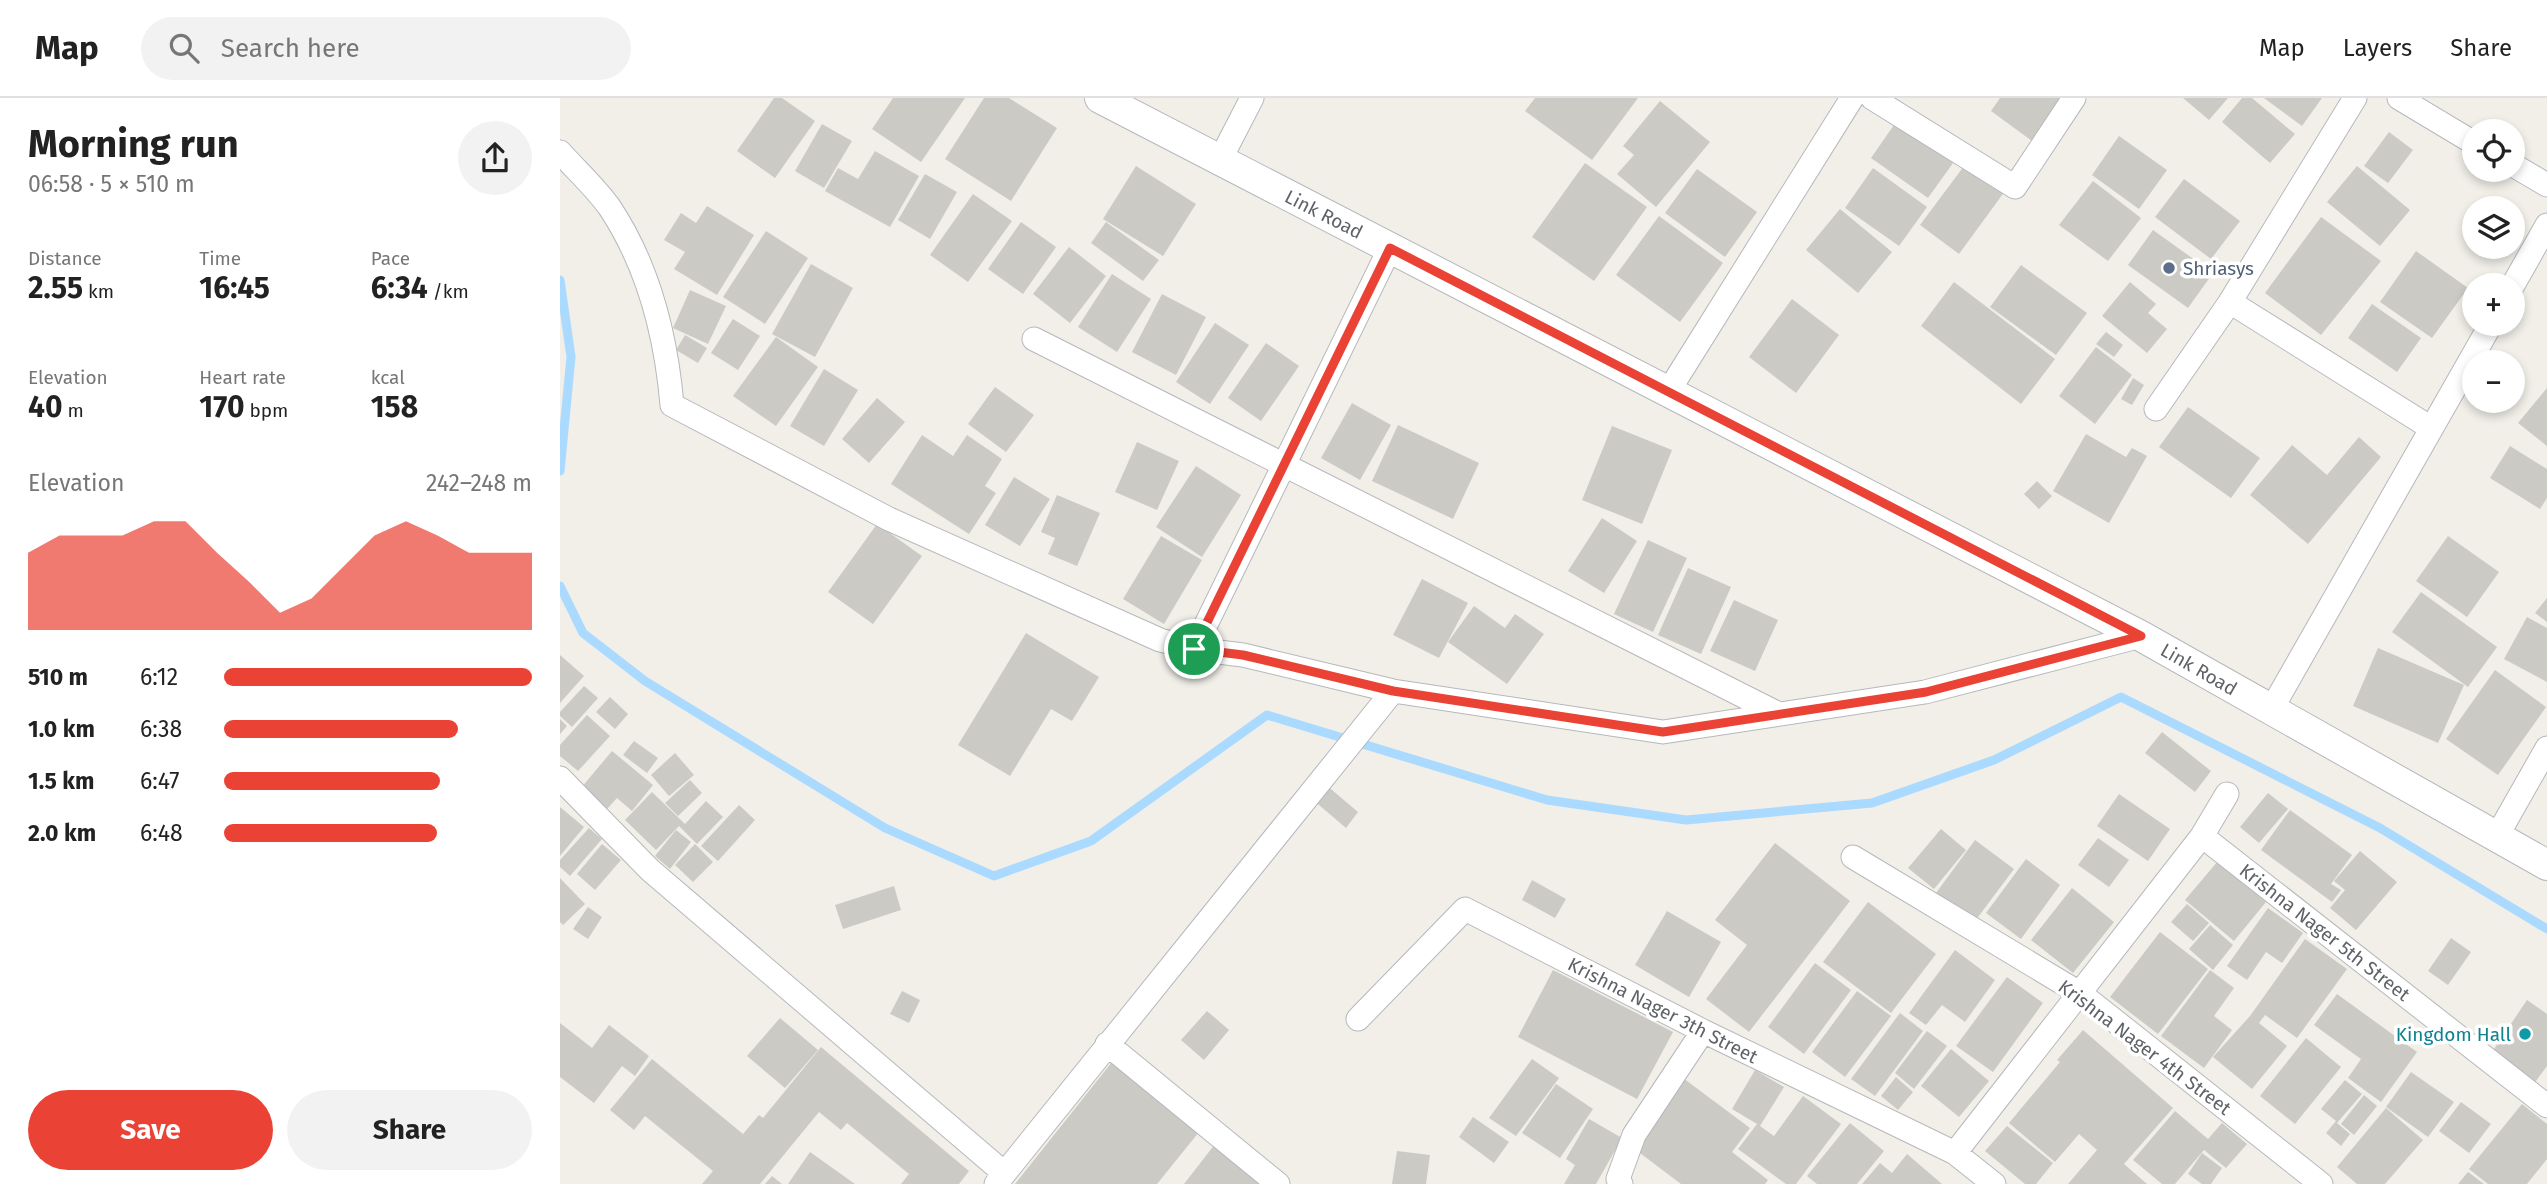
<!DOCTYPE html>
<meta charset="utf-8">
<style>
:root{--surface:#fff;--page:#f2f2f2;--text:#222;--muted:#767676;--line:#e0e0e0;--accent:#ea4335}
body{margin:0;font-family:"Fira Sans",sans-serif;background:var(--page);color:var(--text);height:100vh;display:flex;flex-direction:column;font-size:26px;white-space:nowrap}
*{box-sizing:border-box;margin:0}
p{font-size:23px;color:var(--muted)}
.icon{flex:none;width:38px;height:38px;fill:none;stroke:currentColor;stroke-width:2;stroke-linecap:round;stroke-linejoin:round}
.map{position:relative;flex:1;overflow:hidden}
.drawer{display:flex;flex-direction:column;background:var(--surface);width:560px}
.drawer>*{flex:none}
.tools{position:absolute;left:1902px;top:21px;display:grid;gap:14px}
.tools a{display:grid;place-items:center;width:63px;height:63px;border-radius:50%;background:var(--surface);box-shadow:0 4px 10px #0003;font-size:35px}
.pin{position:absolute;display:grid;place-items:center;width:60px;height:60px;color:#fff;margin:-30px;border:4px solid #fff;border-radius:50%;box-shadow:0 2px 7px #0007}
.round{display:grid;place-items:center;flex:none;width:74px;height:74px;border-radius:37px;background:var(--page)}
.head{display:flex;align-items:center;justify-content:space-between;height:119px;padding:0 28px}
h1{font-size:38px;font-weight:700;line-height:52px}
.metrics{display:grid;grid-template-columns:repeat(3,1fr);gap:10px;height:119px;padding:7px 28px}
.metrics div{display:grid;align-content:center}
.metrics b{font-size:30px;font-weight:700}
.metrics small{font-size:19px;font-weight:400}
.metrics p{font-size:19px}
.chart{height:196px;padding:14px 28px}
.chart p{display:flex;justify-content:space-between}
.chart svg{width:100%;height:126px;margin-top:7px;fill:var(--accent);opacity:.7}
.button{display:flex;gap:14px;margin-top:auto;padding:14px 28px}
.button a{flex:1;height:80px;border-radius:42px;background:var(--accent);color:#fff;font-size:28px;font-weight:700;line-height:80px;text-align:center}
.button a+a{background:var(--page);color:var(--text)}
ul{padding:0 28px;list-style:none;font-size:23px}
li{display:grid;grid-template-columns:112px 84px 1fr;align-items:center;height:52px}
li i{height:18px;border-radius:9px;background:var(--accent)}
header{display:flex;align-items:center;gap:42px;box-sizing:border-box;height:98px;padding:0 35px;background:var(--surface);border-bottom:2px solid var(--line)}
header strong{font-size:33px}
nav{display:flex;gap:38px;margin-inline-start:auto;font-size:24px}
.search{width:490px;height:63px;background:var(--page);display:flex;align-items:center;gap:18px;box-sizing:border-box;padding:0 24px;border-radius:38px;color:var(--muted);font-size:26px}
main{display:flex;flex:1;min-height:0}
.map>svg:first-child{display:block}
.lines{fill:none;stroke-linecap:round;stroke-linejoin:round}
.stream{stroke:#aadaff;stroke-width:9}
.building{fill:#cccac5}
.minor-casing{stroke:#b5b8bc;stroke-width:25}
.tertiary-casing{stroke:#b5b8bc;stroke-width:32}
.minor{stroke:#fff;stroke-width:23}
.tertiary{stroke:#fff;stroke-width:30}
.route-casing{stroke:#fff;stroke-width:14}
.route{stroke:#ea4335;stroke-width:9}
.service-dot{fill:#5c6f8a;stroke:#fff;stroke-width:2.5}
.culture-dot{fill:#0f9aa8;stroke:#fff;stroke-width:2.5}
.labels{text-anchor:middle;stroke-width:7;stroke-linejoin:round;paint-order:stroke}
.street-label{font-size:19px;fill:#5f6368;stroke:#fff}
.service-label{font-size:19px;fill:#4e5e75;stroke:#fff;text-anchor:start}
.culture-label{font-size:19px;fill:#0d838f;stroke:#fff;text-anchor:end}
</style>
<header>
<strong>Map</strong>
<div class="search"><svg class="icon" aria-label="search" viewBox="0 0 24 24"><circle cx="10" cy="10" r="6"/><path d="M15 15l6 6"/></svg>Search here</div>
<nav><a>Map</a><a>Layers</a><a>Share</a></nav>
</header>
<main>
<section class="drawer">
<div class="head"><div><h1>Morning run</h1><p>06:58 · 5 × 510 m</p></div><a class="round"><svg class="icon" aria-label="share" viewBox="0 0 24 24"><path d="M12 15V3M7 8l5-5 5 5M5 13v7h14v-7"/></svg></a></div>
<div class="metrics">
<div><p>Distance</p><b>2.55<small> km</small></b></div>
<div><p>Time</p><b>16:45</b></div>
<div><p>Pace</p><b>6:34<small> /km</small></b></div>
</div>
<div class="metrics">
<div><p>Elevation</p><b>40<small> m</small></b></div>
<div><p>Heart rate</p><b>170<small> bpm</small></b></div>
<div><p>kcal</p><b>158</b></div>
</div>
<div class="chart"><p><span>Elevation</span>242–248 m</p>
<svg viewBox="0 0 160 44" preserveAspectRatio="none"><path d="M0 44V17L10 11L20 11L30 11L40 6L50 6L60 17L70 27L80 38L90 33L100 22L110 11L120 6L130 11L140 17L150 17L160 17V44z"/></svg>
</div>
<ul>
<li><b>510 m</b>6:12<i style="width:100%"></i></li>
<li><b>1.0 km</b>6:38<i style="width:76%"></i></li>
<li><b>1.5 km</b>6:47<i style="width:70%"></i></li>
<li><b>2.0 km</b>6:48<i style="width:69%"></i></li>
</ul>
<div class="button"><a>Save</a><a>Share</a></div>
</section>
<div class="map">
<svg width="1987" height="1086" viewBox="0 0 1987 1086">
<rect width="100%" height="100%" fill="#f1efe8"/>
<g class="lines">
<path class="stream" d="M0,182L11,259L0,373
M0,488L23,535L85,583L325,730L434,778L531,743L707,617L987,702L1126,722L1312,705L1434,662L1561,599L1820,730L1987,831"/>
</g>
<path class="building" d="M214,0H222L255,23L215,80L177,53Z
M333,0H405L361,64L312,31Z
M424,0H449L497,30L451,103L385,61Z
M975,0H1078L1032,62L965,13Z
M1440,0H1503L1472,43L1431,13Z
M1623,0H1668L1649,22Z
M1682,0H1692L1735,36L1710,65L1662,24Z
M1704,0H1762L1742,28Z
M1100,3L1150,44L1096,109L1057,76L1074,57L1063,48Z
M1336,24L1393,65L1368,100L1311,60Z
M262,26L292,43L264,90L235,73Z
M1829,34L1853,52L1828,85L1804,68Z
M1559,38L1607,72L1579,111L1532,77Z
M315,53L359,78L330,129L265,93L278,70L298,81Z
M1407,64L1445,93L1399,156L1360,127Z
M1025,65L1087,109L1034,183L972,139Z
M576,68L636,106L603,158L543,121Z
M1797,68L1850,112L1820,148L1767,104Z
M1313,70L1367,109L1339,148L1285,110Z
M1137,71L1197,114L1165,159L1105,115Z
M365,76L397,94L370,141L338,122Z
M1624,81L1680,123L1651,161L1595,119Z
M1533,83L1581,120L1548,163L1499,127Z
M413,96L452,123L408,184L370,157Z
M147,108L194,137L157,197L114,171L125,154L104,142L121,115L136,125Z
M1280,111L1332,154L1298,195L1246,152Z
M1099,118L1163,165L1120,224L1056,177Z
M1761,119L1821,163L1761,237L1705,195Z
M461,124L496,149L463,196L428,171Z
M546,124L599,162L583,183L531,145Z
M1593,132L1653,175L1628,210L1568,167Z
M206,133L248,160L205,226L163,199Z
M509,149L546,178L510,225L473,196Z
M1856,153L1908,190L1872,240L1820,204Z
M251,166L293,190L255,259L212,236Z
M1461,167L1527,215L1496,257L1430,209Z
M552,176L591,201L557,254L518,229Z
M1394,184L1495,261L1461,306L1361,228Z
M1570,184L1596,206L1588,215L1607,231L1587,255L1542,218Z
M130,192L166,208L148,246L113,230Z
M602,196L646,219L616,277L572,254Z
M1232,201L1279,237L1236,295L1189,259Z
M1812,206L1861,240L1837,274L1788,240Z
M173,221L200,238L178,272L151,255Z
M655,225L689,247L650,306L616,284Z
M1546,234L1563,247L1554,259L1536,246Z
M125,237L147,250L138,265L116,252Z
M216,239L258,269L216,328L173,298Z
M706,245L739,268L701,323L668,300Z
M1536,249L1572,277L1535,326L1499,298Z
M264,271L298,292L264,348L230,328Z
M1573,280L1584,287L1572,307L1561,301Z
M435,289L474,317L446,354L408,326Z
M1987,290V348L1958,325Z
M317,300L345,324L309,365L282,341Z
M792,305L831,327L800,382L761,360Z
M1628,309L1700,360L1671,400L1599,349Z
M838,327L919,365L893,421L812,383Z
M1052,328L1112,352L1082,426L1022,402Z
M1526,336L1566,359L1572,350L1587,358L1549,425L1493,393Z
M362,337L393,358L407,337L442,361L425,388L436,395L409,436L331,386Z
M1799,339L1821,359L1748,446L1690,397L1732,347L1767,377Z
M577,344L619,363L597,412L555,394Z
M1950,348L1987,371V400L1980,411L1930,380Z
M636,368L681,397L642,459L596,429Z
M454,379L490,401L460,448L425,427Z
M1477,383L1492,398L1479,411L1464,396Z
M497,397L540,415L517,468L488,456L495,440L481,434Z
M1042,420L1077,443L1044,495L1008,473Z
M317,426L362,458L313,526L268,494Z
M601,438L642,462L604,526L563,501Z
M1888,438L1939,474L1907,519L1856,483Z
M1088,442L1127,460L1093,534L1054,516Z
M1128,470L1171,489L1141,556L1098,537Z
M862,481L908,505L879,560L833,537Z
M1861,494L1937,549L1908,589L1832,534Z
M1987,500V524L1975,515Z
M1174,502L1218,522L1195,573L1150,553Z
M914,508L945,530L955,516L984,536L947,586L888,544Z
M1967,519L1987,530V584L1944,561Z
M466,535L539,579L512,623L491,611L450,678L398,647Z
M1818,550L1904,587L1878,645L1793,608Z
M0,557L24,578L0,605Z
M1935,572L1986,609L1938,677L1886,641Z
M24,588L38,600L12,629L0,618V614Z
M50,599L68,616L55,631L36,614Z
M27,617L50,638L18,673L0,658V647Z
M0,621L7,628L0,636Z
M1602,634L1651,673L1635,694L1585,655Z
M74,643L98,660L87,675L63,657Z
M52,653L93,687L72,713L57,700L47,711L21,690Z
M115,655L134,677L109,698L91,677Z
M130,682L142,695L118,718L105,705Z
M765,686L798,714L786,730L752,701Z
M92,694L125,726L146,703L163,719L137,746L119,728L96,752L65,722Z
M1708,695L1728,711L1699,745L1680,729Z
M1559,696L1610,731L1588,763L1537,728Z
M179,707L195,722L158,763L141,748Z
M0,709L24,729L0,758Z
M1730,712L1792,757L1771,786L1781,792L1772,804L1701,752Z
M29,730L42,741L10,778L0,769V762Z
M1381,731L1406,752L1374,791L1348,770Z
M116,732L131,744L110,771L95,758Z
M1538,740L1569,762L1549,789L1518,767Z
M1415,742L1454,771L1415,823L1376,795Z
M1215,745L1290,803L1189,934L1146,901L1187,847L1155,822Z
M42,746L61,762L35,792L17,776Z
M135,746L153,764L133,784L115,767Z
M1800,753L1837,784L1796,832L1770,810L1785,792L1774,783Z
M1466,761L1500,787L1461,841L1426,815Z
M1658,763L1706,804L1674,843L1625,802Z
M0,780L25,806L3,827L0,824Z
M972,782L1006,801L995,820L962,802Z
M334,788L341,812L283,831L275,807Z
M1512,790L1554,824L1513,875L1471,842Z
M1308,804L1376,856L1331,915L1263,864Z
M1627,806L1649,825L1633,843L1611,824Z
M28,809L42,819L28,841L13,831Z
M1708,810L1743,835L1722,865L1706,854L1687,882L1667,868Z
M1107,813L1161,844L1129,899L1075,867Z
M1650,827L1673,847L1653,872L1629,851Z
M1600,834L1648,871L1598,936L1550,899Z
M1891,840L1911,854L1888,887L1868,873Z
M1745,841L1787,871L1737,940L1705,917L1699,925L1727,948L1692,991L1653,959L1690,918Z
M1395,852L1435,882L1405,924L1382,907L1366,927L1349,915Z
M1255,865L1291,892L1244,956L1208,929Z
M993,872L1113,934L1077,1001L958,939Z
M1650,872L1674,890L1654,918L1672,932L1644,970L1601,938Z
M1447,879L1483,905L1433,974L1396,948Z
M342,893L360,902L349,925L330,916Z
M1297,893L1331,918L1285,979L1252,954Z
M1777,896L1857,954L1821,1004L1788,980L1801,961L1754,927Z
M1967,902L1987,916V968L1973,987L1930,957Z
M647,913L669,932L644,962L621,942Z
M1340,915L1363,933L1315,998L1291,981Z
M220,920L258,952L225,990L187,958Z
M0,925L32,950L49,927L89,958L75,978L62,968L34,1005L0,979Z
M1523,932L1613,1010L1564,1066L1587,1086H1508L1537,1052L1519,1036L1495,1064L1449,1025L1500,964L1497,962Z
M1367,933L1387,948L1354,991L1335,975Z
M1746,940L1781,969L1735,1026L1700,998Z
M261,949L409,1073L399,1086H341L349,1076L287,1025L281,1032L259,1014L200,1086H142L153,1073L85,1018L74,1032L50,1012L92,961L183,1036L199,1017L203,1020Z
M1391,951L1429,983L1399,1019L1361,988Z
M972,961L999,980L956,1038L929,1020Z
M552,964L639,1034L597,1086H455Z
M1195,972L1224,989L1200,1028L1214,1038L1243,998L1281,1026L1236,1086H1226L1178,1051L1197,1026L1172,1011Z
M1851,974L1894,1004L1868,1039L1826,1009Z
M1336,979L1353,994L1338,1012L1321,998Z
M1123,980L1190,1030L1172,1054L1208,1082L1205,1086H1121L1072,1049Z
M1785,982L1802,996L1777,1025L1790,1036L1781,1048L1766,1035L1776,1023L1761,1011Z
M996,986L1033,1011L1000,1060L962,1035Z
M1804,997L1817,1008L1794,1037L1781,1026Z
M1901,1004L1931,1026L1909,1055L1879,1033Z
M1962,1006L1987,1026V1061L1967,1086H1928L1909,1071Z
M1826,1010L1863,1042L1825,1086H1797L1777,1069Z
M1615,1013L1648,1041L1662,1025L1687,1046L1666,1070L1644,1052L1615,1086H1602L1573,1062Z
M913,1019L949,1044L934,1065L899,1039Z
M1029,1021L1062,1040L1036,1086H1004L1015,1067L1006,1061Z
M1290,1025L1324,1053L1297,1086H1257L1247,1078Z
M1447,1028L1493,1065L1476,1086H1465L1425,1053Z
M655,1046L706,1086H624Z
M837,1053L870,1057L866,1086H832Z
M250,1054L295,1086H228Z
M1642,1055L1662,1070L1651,1086H1642L1628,1076Z
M1347,1056L1382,1086H1302L1320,1065L1332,1075Z
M1908,1074L1924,1086H1898Z
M212,1078L222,1086H205Z"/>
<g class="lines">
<g class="minor-casing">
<path id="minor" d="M1312,0L1455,89L1514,0
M1839,0L1914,45
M0,54C16,72 36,90 50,110C89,169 106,237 112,307L329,421L600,542L634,551L683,557L833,593L1103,634L1365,594L1581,538
M660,62L692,0
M1953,67L1987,87
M1953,187L1987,127
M1670,204L1871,330
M474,241L1219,616
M1108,294L1292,0
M1596,311L1670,204L1795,0
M634,551L830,150
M1711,612L1931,226
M0,680L90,772L444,1075
M1642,738L1987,1008
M1937,738L1987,650
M1293,759L1521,896L1761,1086
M798,921L905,811L1143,933L1395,1055L1434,1086
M547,946L718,1086
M1395,1055L1642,738L1667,696
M436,1086L833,593
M1061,1086L1058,1081L1074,1037L1143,933"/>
</g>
<g class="tertiary-casing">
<path id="tertiary" d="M540,0L1581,538L1987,767"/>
</g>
<use href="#minor" class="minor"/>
<use href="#tertiary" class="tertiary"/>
</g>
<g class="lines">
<g class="route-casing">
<path id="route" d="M830,150L1581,538L1366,594L1103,634L833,593L683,557L634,551Z"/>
</g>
<use href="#route" class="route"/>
</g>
<circle class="service-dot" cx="1609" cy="170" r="7"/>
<circle class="culture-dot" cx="1965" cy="936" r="7"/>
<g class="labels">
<g class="street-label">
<text transform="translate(764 116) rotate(27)" y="7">Link Road</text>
<text transform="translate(1639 571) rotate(30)" y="7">Link Road</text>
<text transform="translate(1765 834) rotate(38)" y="7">Krishna Nager 5th Street</text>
<text transform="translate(1103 912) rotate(27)" y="7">Krishna Nager 3th Street</text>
<text transform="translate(1585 949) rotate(37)" y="7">Krishna Nager 4th Street</text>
</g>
<g class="service-label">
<text x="1623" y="177">Shriasys</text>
</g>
<g class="culture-label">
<text x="1951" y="943">Kingdom Hall</text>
</g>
</g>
</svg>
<div class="tools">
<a><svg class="icon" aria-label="locate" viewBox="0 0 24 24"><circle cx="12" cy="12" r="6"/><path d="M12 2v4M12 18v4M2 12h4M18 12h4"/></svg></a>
<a><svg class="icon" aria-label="layers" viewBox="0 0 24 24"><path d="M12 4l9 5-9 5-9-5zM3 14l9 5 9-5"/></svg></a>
<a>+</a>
<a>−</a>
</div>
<div class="pin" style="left:634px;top:551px;background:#1e9e55"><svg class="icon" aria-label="arrive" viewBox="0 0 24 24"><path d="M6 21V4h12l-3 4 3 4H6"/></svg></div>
</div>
</main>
